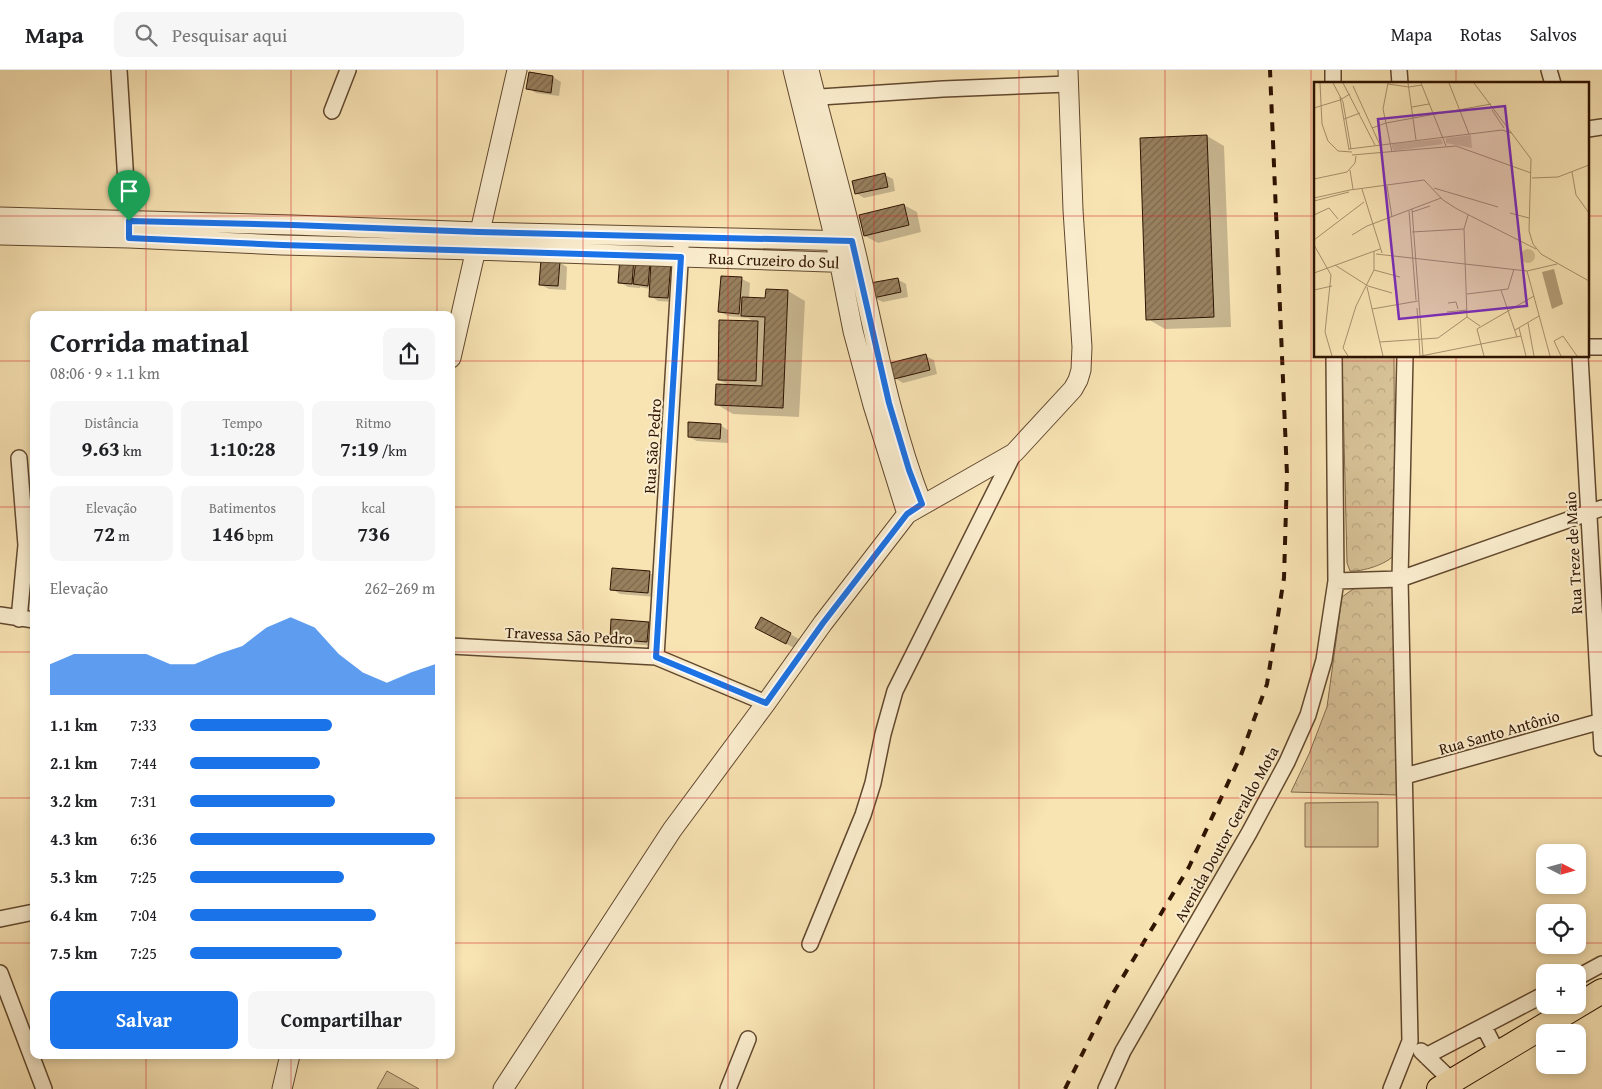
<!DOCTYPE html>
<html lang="pt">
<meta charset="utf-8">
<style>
:root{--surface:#fff;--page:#f6f6f6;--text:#202124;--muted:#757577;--line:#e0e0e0;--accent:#1a73e8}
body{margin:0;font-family:"Gentium Book Plus",serif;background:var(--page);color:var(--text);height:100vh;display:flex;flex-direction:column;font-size:19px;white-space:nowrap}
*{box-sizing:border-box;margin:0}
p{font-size:16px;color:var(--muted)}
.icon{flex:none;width:28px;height:28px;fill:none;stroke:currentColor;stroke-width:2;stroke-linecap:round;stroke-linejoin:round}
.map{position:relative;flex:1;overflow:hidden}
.panel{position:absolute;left:30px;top:241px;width:425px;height:748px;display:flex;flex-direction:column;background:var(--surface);border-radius:10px;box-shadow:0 2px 8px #0003}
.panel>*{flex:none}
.needle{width:32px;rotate:96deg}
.fabs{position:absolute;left:1536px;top:774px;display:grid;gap:10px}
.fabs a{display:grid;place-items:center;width:50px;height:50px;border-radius:10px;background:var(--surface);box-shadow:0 2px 8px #0003;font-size:25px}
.pin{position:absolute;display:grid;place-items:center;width:42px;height:42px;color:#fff;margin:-51px -21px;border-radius:50% 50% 50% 0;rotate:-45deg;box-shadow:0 0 5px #0007}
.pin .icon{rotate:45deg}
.round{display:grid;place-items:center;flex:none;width:52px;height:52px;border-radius:10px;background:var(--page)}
.head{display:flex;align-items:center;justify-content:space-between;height:85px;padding:0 20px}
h1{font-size:28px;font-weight:700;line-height:38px}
.metrics{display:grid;grid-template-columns:repeat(3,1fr);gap:8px;height:85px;padding:5px 20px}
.metrics div{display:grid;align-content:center;border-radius:10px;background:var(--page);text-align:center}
.metrics b{font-size:21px;font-weight:700}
.metrics small{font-size:14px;font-weight:400}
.metrics p{font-size:14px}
.chart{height:140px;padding:10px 20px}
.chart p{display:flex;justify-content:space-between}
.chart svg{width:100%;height:90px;margin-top:5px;fill:var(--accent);opacity:.7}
.button{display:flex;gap:10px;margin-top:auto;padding:10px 20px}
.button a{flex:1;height:58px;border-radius:10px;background:var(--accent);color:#fff;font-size:20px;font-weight:700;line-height:58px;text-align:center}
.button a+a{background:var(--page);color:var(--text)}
ul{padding:0 20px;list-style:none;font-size:16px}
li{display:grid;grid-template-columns:80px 60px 1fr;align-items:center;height:38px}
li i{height:12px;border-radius:6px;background:var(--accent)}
header{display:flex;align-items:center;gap:30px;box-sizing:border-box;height:70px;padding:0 25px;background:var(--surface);border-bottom:1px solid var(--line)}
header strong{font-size:24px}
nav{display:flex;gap:28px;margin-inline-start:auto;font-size:18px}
.search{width:350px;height:45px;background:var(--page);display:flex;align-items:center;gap:12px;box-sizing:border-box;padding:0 18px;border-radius:10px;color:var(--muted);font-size:19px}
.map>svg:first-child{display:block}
.park{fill:url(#park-crowns);stroke:#826a4c}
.pitch{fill:#d6c095;stroke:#826a4c}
.shadow{fill:#0003}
.building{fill:url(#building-hatch);stroke:#2f1402}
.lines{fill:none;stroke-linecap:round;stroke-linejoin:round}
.minor-casing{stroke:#61482e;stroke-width:18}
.tertiary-casing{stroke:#61482e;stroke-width:21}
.primary-casing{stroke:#2f1402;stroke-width:26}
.minor{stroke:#faedce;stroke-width:15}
.tertiary{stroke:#faedce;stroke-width:19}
.primary{stroke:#f8e3b3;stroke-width:24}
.rail{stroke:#2f1402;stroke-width:4;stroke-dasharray:9 9;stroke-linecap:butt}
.route-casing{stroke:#fff;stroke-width:10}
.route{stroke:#1a73e8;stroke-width:6}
.grid{fill:none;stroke:#d62828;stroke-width:1;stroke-opacity:0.55}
.labels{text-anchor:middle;stroke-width:4;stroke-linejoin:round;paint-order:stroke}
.street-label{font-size:16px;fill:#2f1402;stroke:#faedce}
.inset-road{fill:none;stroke:#a8906c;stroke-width:1}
.view{fill:#7b2cbf;fill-opacity:0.15;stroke:#7b2cbf;stroke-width:2.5}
.inset-edge{fill:none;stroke:#2f1402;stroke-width:2.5}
</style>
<header>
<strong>Mapa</strong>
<div class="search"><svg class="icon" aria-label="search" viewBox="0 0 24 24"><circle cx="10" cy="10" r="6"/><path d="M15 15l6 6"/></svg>Pesquisar aqui</div>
<nav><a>Mapa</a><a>Rotas</a><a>Salvos</a></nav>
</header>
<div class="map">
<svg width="1602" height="1019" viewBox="0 0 1602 1019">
<defs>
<pattern id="park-crowns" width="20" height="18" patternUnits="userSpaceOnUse" patternTransform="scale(1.25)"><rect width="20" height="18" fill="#d6c095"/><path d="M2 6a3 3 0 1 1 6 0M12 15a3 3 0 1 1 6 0" fill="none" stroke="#b8a47f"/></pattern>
<pattern id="building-hatch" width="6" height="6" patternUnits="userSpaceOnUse" patternTransform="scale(1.25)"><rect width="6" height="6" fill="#98805e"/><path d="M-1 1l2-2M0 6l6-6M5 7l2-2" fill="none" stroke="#7c684b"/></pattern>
</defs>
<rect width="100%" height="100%" fill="#f8e3b3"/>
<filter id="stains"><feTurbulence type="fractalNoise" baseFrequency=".004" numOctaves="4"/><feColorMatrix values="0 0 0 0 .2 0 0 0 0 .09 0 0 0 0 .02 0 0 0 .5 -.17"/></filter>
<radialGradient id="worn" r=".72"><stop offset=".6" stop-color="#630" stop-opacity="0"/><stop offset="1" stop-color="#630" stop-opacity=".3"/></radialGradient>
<path class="park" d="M1342,286H1394L1395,484C1388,494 1362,502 1350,501L1347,493Z
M1390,514L1395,519L1398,725L1291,722L1309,684L1327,637L1342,527L1356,517Z"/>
<path class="pitch" d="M1378,732V777H1305V733Z
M387,1001L419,1019H377Z"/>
<path class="shadow" d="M530,3L553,7L561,12L559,26L536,23L528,18Z
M1207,66L1224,76L1231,257L1165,259L1148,249Z
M885,105L893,109L895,121L864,128L856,123Z
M904,135L917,142L921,162L878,173L865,166L861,146Z
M621,189L670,194L678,199L676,232L658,231L650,226V219L640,217V218L628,217L619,212Z
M559,192L567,197L566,220L549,219L541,215Z
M742,209L750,213L749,228L766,229L788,221L805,231L799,347L733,344L716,334L730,316L719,310L755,252L748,248L728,246L720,242Z
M897,209L906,214L908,227L883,232L874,228Z
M925,286L934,290L937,304L903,313L895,308Z
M720,355L728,360V373L697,371L689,367Z
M649,503L658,507L656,527L620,524L612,519Z
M762,548L799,569L794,578L765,562Z
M648,553L657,557L655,576L619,573L611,568Z"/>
<path class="building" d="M529,2L553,6L551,23L526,19Z
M1207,65L1214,247L1146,250L1140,68Z
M885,103L888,117L855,124L852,111Z
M904,134L909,155L864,166L859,145Z
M620,187L634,188L632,214L618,213Z
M541,189L560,191L558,216L539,215Z
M636,190L650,192L648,216L633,214Z
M651,191L671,193L668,228L649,227Z
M721,206L742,207L739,244L718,242Z
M898,208L901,222L873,228L870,213Z
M766,219L788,220L783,338L715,335L716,314L762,316L765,247L741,246L742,227L765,228Z
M719,250L758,251L756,311L718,310Z
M926,284L930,300L894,309L890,293Z
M688,352L721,354L720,369L688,367Z
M612,498L650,501L648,523L610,520Z
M761,547L791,563L786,574L755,558Z
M611,549L649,552L647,572L610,569Z"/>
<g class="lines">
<g class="minor-casing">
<path id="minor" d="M119,0L129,161
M1333,0V14
M1399,0L1400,14
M1549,0L1553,14
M805,28L943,19L1068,14
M332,41L348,0
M1588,59L1602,57
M1588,277H1602
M1580,286L1602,678
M1336,511L1400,509L1602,438
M0,545L34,550
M19,549L26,475L19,388
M451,576L656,587L766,633
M656,587L681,177
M1405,706L1602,651
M0,849L34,842
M810,874L863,745L873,713L883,664L895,621L1014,383
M0,903L44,1019
M1578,907L1602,894
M1484,957L1498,984
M1421,981L1452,1011
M1426,986L1545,924
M728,1019L748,969
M1106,1019L1123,981L1249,763L1287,692L1308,645L1324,590L1336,511L1334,286
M1391,1019L1410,971L1400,509L1405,286"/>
</g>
<g class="tertiary-casing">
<path id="tertiary" d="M793,0L835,170L853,261L873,335L907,444
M809,0C825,65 844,130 859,196C877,276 892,357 922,434
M0,147L293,155L479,162L852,171
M0,165L129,168L282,175L475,180L858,193
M451,288L517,0
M282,1019L290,985
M503,1019L672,760L766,633L823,553L907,444L1014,383L1073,319L1078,310L1081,300L1082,277L1073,140L1068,0"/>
</g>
<g class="primary-casing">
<path id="primary" d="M1439,1019L1602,921"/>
</g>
<use href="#minor" class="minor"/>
<use href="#tertiary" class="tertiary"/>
<use href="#primary" class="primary"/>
<path class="rail" d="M1065,1019L1109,930L1189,797L1241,685L1267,614L1284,508L1287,405L1270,0"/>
</g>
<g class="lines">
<g class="route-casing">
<path id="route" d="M129,151L293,155L479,162L852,171L889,333L909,400L922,434L907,444L823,553L766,633L656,587L681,187L282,175L129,168Z"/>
</g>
<use href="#route" class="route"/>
</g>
<path class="grid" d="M146,0V245M291,0V245M437,0V245M583,0V1019M728,0V1019M874,0V1019M1019,0V1019M1165,0V1019M1311,0V1019M1456,0V14M0,146H1316M1588,146H1602M1456,286V1019M0,291H34M451,291H1602M0,437H34M451,437H1602M0,582H34M451,582H1602M0,728H34M451,728H1602M0,873H34M451,873H1545M1578,873H1602M146,985V1019M291,985V1019M437,985V1019"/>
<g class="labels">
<g class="street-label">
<text transform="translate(774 190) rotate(2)" y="6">Rua Cruzeiro do Sul</text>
<text transform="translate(652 376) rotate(-86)" y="6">Rua São Pedro</text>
<text transform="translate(1573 483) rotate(-93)" y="6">Rua Treze de Maio</text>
<text transform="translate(569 565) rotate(3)" y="6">Travessa São Pedro</text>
<text transform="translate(1499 662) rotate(-16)" y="6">Rua Santo Antônio</text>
<text transform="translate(1226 764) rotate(-61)" y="6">Avenida Doutor Geraldo Mota</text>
</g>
</g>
<g transform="translate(1314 12)">
<rect width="275" height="275" fill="#f8e3b3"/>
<path d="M157,53L158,66L132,61V56ZM127,57L129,62L80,69L78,66V62Z" fill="#d6c095"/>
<path d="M207 174a7 7 0 1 1 14 0a7 7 0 1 1-14 0Z" fill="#d6c095"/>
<path d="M240,187L249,222L238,227L228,190Z" fill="#b49d77"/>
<path class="inset-road" d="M6,1L8,42L14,59L24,69L38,70M19,1L29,20L37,67M29,1L61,63M74,1L69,27L78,70M94,1L102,58M107,1L132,64M135,1L155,52M160,1L217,77L215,149L219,162L227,172L275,199M74,2L95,5L108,3M39,4L66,63M26,15L35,68M98,25L115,22M0,26L26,18L36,12M178,28L190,46M30,37L46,31M58,46L72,41L177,22M35,67L188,48L198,51M38,73L142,64L217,91M36,88L39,107M258,90L262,113L275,131M218,96L244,95L275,83M0,97L33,90L41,81L42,74M73,104L78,135M120,106L184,125M48,107L68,171M0,116L36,108L110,98L129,118L143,127L222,167M0,119L35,110M98,127L109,274M95,129L102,218M98,130L116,124M196,131L215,136M0,133L15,126L24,137M98,150L150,147M38,153L53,144L127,116M0,158L50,120M0,163L17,193L11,250L18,274M62,172L213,189M21,183L54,204L78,211M60,188L86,195M213,189L236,274M213,189L243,182M0,191L66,167M53,205L69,274M0,208L18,204M187,208L203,255M153,212L194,207L200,187M134,221L142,220L144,227M103,226L106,274M58,227L104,219M133,230L153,228M153,235L150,147L154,133M153,235L166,244M214,241L220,274M205,246L212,274M201,248L225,234M66,260L124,256L153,235M34,274L29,266L42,224L60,188V169M107,274L207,254M170,274L163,247L220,214M247,274L240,259L249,254L263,274"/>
<path class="view" d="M191,24L213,224L85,237L64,37Z"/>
<rect width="275" height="275" class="inset-edge"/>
</g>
<rect width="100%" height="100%" filter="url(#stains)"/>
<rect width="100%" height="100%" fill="url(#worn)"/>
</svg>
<div class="fabs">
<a><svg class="needle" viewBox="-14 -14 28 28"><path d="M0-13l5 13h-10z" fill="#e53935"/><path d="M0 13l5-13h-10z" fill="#757577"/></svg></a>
<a><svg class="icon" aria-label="locate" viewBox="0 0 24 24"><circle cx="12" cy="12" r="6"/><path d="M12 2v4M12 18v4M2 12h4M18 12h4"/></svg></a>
<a>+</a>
<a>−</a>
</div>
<div class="pin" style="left:129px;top:151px;background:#1e9e55"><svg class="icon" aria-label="arrive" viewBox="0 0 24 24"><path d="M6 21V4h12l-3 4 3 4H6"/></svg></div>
<section class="panel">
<div class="head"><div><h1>Corrida matinal</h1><p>08:06 · 9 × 1.1 km</p></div><a class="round"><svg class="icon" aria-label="share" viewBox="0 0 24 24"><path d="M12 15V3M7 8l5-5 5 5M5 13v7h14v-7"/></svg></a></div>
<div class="metrics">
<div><p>Distância</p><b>9.63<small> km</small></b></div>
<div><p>Tempo</p><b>1:10:28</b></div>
<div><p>Ritmo</p><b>7:19<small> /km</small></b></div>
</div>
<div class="metrics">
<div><p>Elevação</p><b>72<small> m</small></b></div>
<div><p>Batimentos</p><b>146<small> bpm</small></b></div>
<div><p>kcal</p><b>736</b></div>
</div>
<div class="chart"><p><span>Elevação</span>262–269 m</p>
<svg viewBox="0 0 160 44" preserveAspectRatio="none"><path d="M0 44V29L10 24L20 24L30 24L40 24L50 29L60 29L70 24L80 20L90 11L100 6L110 11L120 24L130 33L140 38L150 33L160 29V44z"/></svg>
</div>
<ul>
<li><b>1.1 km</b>7:33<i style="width:58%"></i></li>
<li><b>2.1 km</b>7:44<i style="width:53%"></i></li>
<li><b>3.2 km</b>7:31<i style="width:59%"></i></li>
<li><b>4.3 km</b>6:36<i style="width:100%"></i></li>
<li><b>5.3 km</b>7:25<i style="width:63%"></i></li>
<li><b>6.4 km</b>7:04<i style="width:76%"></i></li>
<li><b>7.5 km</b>7:25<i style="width:62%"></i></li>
</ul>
<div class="button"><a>Salvar</a><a>Compartilhar</a></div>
</section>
</div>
